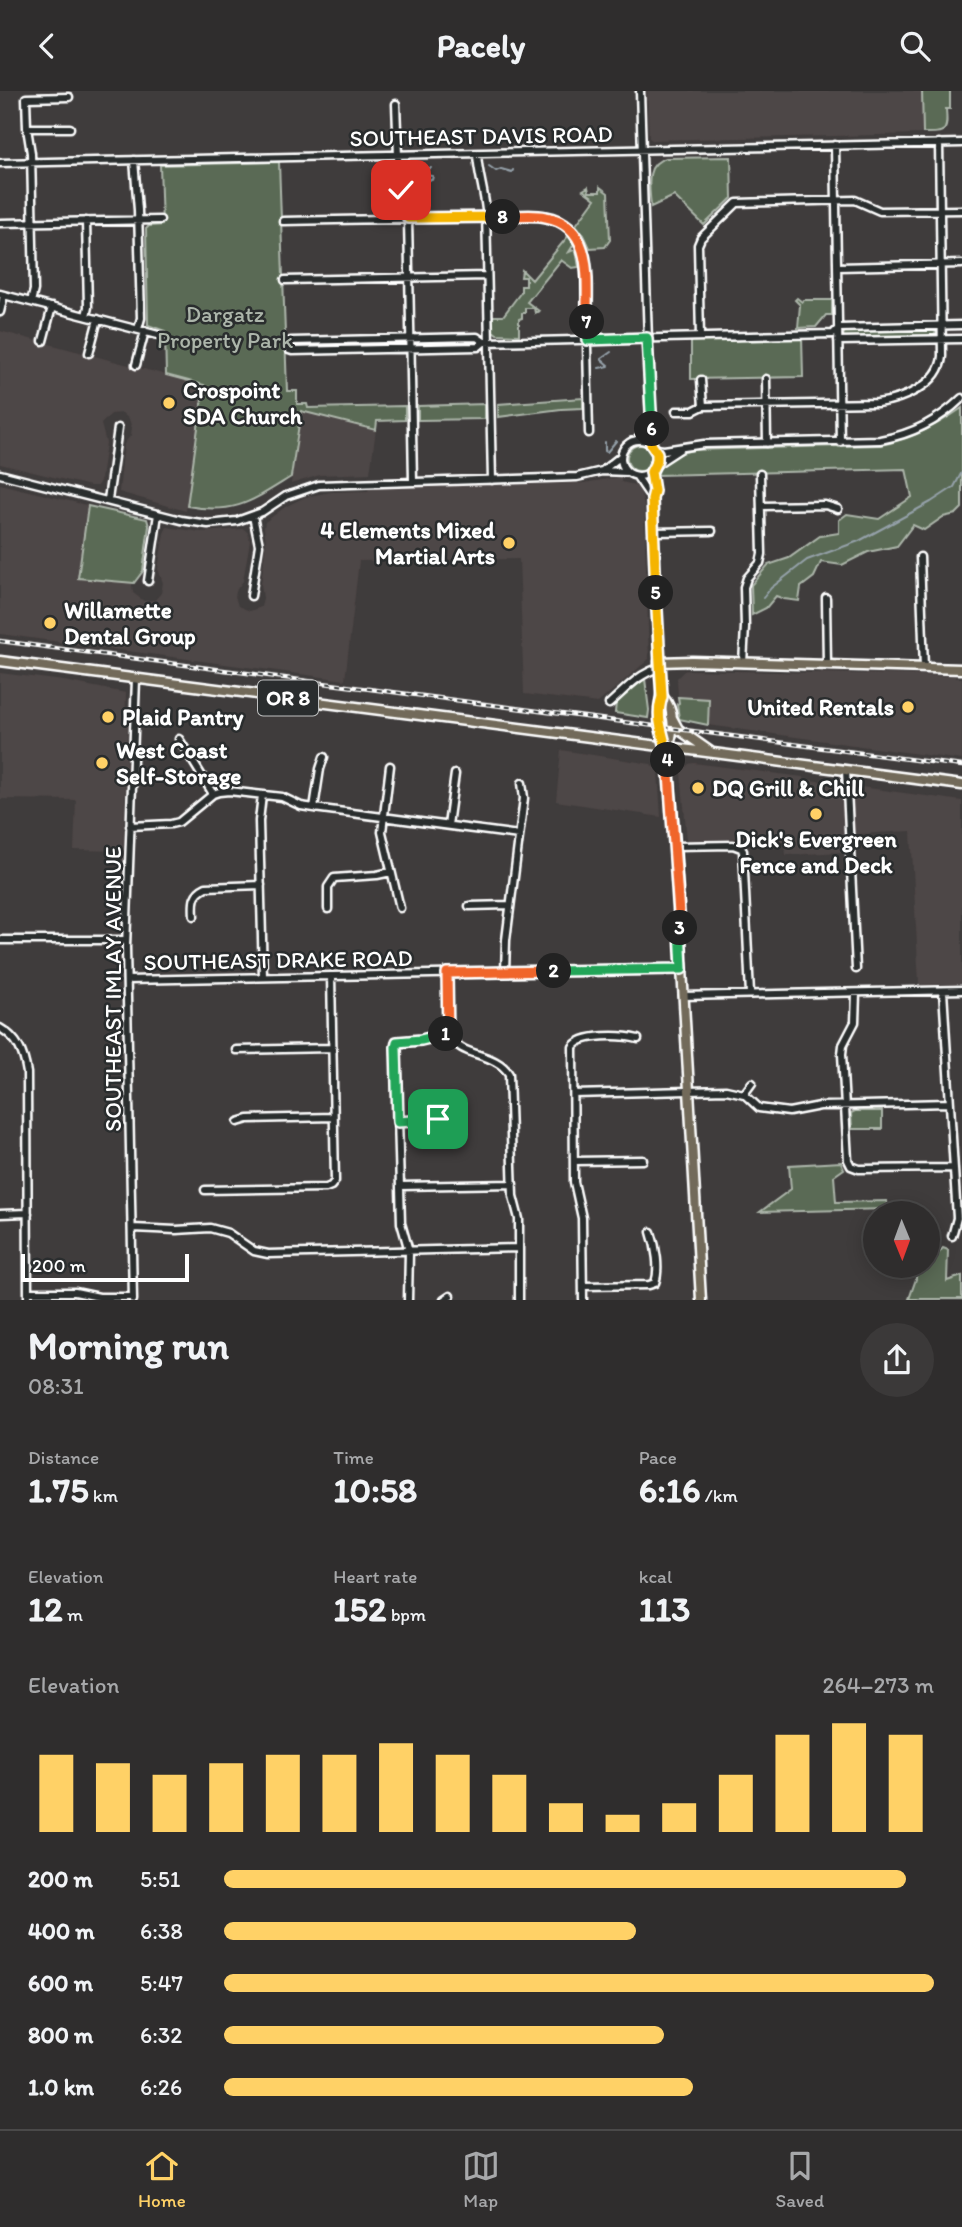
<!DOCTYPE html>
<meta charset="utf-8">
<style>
:root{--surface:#2f2d2d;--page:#3b3939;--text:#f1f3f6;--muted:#a7a8aa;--line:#4a4949;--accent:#ffd166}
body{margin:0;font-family:Itim,sans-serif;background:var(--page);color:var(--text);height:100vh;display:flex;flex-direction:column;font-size:26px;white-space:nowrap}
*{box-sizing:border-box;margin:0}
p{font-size:23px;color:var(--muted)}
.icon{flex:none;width:38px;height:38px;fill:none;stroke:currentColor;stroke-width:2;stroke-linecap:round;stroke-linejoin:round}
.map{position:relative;height:1209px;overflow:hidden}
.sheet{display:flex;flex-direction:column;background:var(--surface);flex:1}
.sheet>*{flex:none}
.needle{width:46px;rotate:179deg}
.buttons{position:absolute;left:863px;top:1110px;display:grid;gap:14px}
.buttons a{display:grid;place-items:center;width:77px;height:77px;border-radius:50%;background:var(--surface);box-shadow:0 4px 18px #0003,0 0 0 2px var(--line);font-size:35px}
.scale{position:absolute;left:21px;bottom:18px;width:168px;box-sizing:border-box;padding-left:7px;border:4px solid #fff;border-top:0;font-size:19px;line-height:24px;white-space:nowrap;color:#fff;-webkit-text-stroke:5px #2a2d2e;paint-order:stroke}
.pin{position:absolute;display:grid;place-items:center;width:60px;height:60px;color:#fff;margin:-30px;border-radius:14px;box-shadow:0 4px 10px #0006}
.km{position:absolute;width:35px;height:35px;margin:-18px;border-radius:50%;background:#222;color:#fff;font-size:19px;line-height:35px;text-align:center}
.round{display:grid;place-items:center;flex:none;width:74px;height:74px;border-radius:37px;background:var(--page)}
.head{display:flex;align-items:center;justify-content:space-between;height:119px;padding:0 28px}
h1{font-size:38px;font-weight:700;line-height:52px}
.metrics{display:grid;grid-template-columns:repeat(3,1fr);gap:10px;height:119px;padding:7px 28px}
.metrics div{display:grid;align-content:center}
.metrics b{font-size:35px;font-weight:700}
.metrics small{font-size:19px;font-weight:400}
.metrics p{font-size:19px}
.chart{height:196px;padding:14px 28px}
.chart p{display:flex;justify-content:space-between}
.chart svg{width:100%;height:126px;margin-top:7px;stroke:var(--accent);stroke-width:6}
ul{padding:0 28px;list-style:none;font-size:23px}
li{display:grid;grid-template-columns:112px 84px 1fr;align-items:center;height:52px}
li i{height:18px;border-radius:9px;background:var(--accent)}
header{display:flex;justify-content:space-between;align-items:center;height:91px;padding:0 28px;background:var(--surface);font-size:32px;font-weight:700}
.dock{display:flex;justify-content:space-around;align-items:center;height:98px;border-top:2px solid var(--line);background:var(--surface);font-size:19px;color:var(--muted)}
.dock a{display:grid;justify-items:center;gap:4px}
.dock .active{color:var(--accent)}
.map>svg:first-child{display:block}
.built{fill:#4e4646}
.green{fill:#5a6b54;stroke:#acb5aa;stroke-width:2}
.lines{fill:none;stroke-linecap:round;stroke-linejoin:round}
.stream{stroke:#95a1aa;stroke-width:2}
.minor-casing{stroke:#fff;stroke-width:11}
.major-casing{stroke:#fff;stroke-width:13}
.minor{stroke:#2a2d2e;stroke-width:6}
.major{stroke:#726b5a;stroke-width:8}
.rail-casing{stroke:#fff;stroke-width:4.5}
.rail{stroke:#2a2d2e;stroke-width:2;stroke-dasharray:5;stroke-linecap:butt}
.split-1-casing{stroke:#fff;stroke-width:14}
.split-2-casing{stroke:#fff;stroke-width:14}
.split-3-casing{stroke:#fff;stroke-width:14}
.split-4-casing{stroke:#fff;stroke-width:14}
.split-5-casing{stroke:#fff;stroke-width:14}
.split-6-casing{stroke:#fff;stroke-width:14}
.split-7-casing{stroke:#fff;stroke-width:14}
.split-8-casing{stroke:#fff;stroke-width:14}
.split-9-casing{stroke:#fff;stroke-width:14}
.split-1{stroke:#22a559;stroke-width:9}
.split-2{stroke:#f0652b;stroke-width:9}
.split-3{stroke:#22a559;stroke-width:9}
.split-4{stroke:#f0652b;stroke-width:9}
.split-5{stroke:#f5b400;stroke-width:9}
.split-6{stroke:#f5b400;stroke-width:9}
.split-7{stroke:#22a559;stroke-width:9}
.split-8{stroke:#f0652b;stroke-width:9}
.split-9{stroke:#f5b400;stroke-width:9}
.poi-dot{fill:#ffd166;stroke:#2a2d2e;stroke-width:2.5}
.labels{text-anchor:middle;stroke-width:5;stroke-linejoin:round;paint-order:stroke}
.shield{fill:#2a2d2e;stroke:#bfc0c0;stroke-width:2}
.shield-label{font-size:21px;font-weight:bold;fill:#fff}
.street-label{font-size:23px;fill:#fff;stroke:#2a2d2e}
.park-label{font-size:23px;fill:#acb5aa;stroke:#2a2d2e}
.poi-label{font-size:23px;font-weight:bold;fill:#fff;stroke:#2a2d2e;text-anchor:start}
</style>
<header><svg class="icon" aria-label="back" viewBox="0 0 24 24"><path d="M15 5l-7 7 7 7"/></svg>Pacely<svg class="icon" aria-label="search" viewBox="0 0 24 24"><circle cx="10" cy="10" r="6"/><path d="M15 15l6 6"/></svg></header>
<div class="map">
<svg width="962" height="1209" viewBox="0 0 962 1209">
<rect width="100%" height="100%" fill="#3f3c3c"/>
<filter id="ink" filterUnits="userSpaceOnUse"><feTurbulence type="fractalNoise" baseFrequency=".0143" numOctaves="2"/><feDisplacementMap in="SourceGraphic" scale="14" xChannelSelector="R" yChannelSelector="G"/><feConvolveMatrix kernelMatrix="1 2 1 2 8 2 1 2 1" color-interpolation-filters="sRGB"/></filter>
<g filter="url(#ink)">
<path class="built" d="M647,0H922L923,43L652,49L649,47Z
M0,240L204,294L186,420L119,401L124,353L131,344L132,337L129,328L122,322L111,323L101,333L106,352L101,388L97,395H90L0,373Z
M300,320L376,338L370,382L320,384L291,393Z
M621,386V391L635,394L640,400L644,414L649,568L598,612L524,603L519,468L359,470L345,589L0,543V393L143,428L132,494L133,502L144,510L155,509L161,502L163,492L158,478L164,442L167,436L201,441L244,438L248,442L250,450L243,490L237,498L235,505L238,515L250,520L261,516L263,507L261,493L266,451L264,437L265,431L285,416L305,406L331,401L368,400L369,396L583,392Z
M689,579L956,585V587H962V669L708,634L709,608L678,606L677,587L684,580Z
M0,582L64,590L126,602L125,634L128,635L123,760L74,759L76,709L0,708Z
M561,659L651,673L658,681L661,726L556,710Z
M694,672L803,686V688L962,710V893L919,894L911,740L843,744L844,761L786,764L785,750L749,751V747L687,750L681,681L689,673Z"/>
<path class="green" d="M922,0H950V18H946C948,42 946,42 923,42Z
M731,66L732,107L704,134L674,105L651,116C650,98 643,73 666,67Z
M279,71L287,300H297V313H307L308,317L405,315V329L377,330L376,339L301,320L291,386C252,410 235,424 187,415L204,294L166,284L165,240L148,234L146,138L149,135L162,134L160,74Z
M588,96L589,101H600V96L608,102L610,149L605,156L590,157L584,144L576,134L595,108L583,99Z
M568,145L574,153L569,161L576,158L579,176L572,177L561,169L527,211L539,220L535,222L534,217H525V222H522V227L519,228V244L497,243L493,240L492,225H503L521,201V195H526V186H521L522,179L532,189Z
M797,207L802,211L804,209H832V224H826L816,236L798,237L800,214L795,209Z
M932,237L936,242L932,246L847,248L843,245L845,239Z
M802,245L803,286L691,288V248Z
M583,307V317L561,318L498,326V313Z
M485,313V328L418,329V315Z
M962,317V417L956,423L943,426L924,439L913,434L897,455L868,461L842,474L821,471L814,486L801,496L799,510L784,508L776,505L766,517L752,524L751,494L768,474L789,467L820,445L839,442V429L847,423L879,428L912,406L906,378L657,384C661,367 677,363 692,359L880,354C912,348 936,335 962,317Z
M627 367a13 13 0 1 1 26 0a13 13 0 1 1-26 0Z
M88,415L147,428L149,435L143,480L134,492L78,487Z
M641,588H645L649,619L648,627L615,622L616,611Z
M678,606L709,608L708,634L679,628L677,613L679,612Z
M855,1020H882V1038H852L851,1022Z
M841,1071L844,1078L834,1085L836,1111L887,1110L888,1118L760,1121L791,1098L789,1074Z
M943,1157L948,1159L947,1190L962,1185V1208H909L916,1188V1176L928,1174Z"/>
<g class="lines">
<path class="stream" d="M489,75L496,80L501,78L512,81L513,79
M426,88L432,89L433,85L422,84L421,79L431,77
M599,277L609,275L601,268L611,261
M605,351V360L607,361L616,350
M763,507L771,497L807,469L859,450L931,411L954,396L962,381"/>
<g class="minor-casing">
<path id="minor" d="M640,0L650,312L653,334L651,353
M396,13L399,91L408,127L413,390
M27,37H70
M835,54L840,351
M477,63C478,82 484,99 486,119L492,389
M134,69L138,119L141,227L138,238
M0,72L962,52
M86,130L88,216L86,225
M283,130L538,125C564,127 580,142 585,166L589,342
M0,132L160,129
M838,176L962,173
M285,189L487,185
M0,203L162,245
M31,211L34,199L31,62L27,37L26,7L69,6
M0,221L4,204
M700,246L698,154L701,147L737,112L855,109L880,120L962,119
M43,250L52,216
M838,250L962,248
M484,251L477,246L291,250L289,259L292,260L478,256L484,251L833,243L839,237L962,234
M89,262L98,228
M136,274L145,240
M766,288L767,352
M701,289L703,315
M676,320H693L703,315L877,312C901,309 940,294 942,265L939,52
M621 367a18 18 0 1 1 36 0a18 18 0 1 1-36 0Z
M637,349L646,338L650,327
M655,358L664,359L704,353L880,349C913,343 938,330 962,307
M657,373L680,358
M602,380L627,381
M651,381L654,400L652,408L659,571
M0,383L181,429L208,433L237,430L262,421L286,405L319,394L577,386L602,380L621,365
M637,386L652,408
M108,409L118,337
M761,415L825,414L838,418
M654,441L712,440
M920,466L924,577
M148,490L158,423
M251,505L259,454L253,425
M826,507L827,574
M743,572L745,536L744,496L747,487L760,472L762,463L760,383
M609,613C625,599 638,583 659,577
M179,648L213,703
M390,675L382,741L400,817
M846,679L856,878
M262,704L259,730L263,886
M314,717L320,678L324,666
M448,734L455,683
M130,735L171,733L179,731L213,703L219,701L229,700L282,706L301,715L314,717L519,744
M675,755L733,754L741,757L743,760L750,903
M469,815L510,814
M328,818V796L334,787L377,784L391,781
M194,825C193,811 193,802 206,796L261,794
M0,849H126
M505,881L506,849L524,707L522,692
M447,882C448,897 445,933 450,944C459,967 495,960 509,983L513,1105L519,1128V1209
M127,889L682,878
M943,900L957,1127L952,1145
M856,902L855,931L843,954L842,963L848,1069L851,1075L859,1078L954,1077
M683,905L962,899
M0,937C18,947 24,963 27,982L28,1209
M236,959L332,957
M574,1003L726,999L744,1003L759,1017L789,1021L820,1015L950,1012
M744,1003L752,992
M238,1031L248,1028L333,1026
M398,1031L433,1030L444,1024
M575,1070L643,1069
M400,1095L513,1093
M205,1099L326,1097L331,1095L335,1090L331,885
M0,1123L28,1122
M133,1137L176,1139L210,1137L228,1142L254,1160L268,1163L519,1157
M583,1195L649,1194L655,1192C660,1178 656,1156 651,1141
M29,1201H75L99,1206H133
M133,1209L126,856L136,588
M408,1209L409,1160L401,1132L396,956L397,952L421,949L448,942
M444,1209L450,1205
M583,1209L582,1127L574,1091L573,956C582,942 623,944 638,948"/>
</g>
<g class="major-casing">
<path id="major" d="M0,570L962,694
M662,605C675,619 675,641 667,657
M671,625L678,638L711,661
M701,1209L675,755L667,657C659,640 658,625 661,606C663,595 659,583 659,571L692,570L962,578"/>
</g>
<use href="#minor" class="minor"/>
<use href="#major" class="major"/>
<g class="rail-casing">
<path id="rail" d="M0,550L962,675"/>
</g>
<use href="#rail" class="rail"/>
</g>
</g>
<g class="lines" filter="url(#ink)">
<g class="split-1-casing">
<path id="split-1" d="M438,1028L398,1031L396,956L397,951L421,949L446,943"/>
</g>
<g class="split-2-casing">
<path id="split-2" d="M446,943L448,942L447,882L554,880"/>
</g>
<g class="split-3-casing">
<path id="split-3" d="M554,880L682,878L680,837"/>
</g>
<g class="split-4-casing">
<path id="split-4" d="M668,669L680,837"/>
</g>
<g class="split-5-casing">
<path id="split-5" d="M656,502L662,606C654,630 666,646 668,669"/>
</g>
<g class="split-6-casing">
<path id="split-6" d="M652,338L651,353L657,362V369L651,381L654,400L652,408L656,502"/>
</g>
<g class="split-7-casing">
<path id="split-7" d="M587,231L588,249L647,247L652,338"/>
</g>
<g class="split-8-casing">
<path id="split-8" d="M503,126C517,125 533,123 546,126C596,135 586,194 587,231"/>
</g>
<g class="split-9-casing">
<path id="split-9" d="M401,99L408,127L503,126"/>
</g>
<use href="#split-1" class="split-1"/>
<use href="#split-2" class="split-2"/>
<use href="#split-3" class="split-3"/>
<use href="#split-4" class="split-4"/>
<use href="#split-5" class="split-5"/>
<use href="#split-6" class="split-6"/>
<use href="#split-7" class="split-7"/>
<use href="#split-8" class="split-8"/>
<use href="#split-9" class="split-9"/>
</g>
<g class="poi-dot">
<circle cx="169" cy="312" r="7"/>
<circle cx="509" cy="452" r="7"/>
<circle cx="50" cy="532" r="7"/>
<circle cx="908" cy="616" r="7"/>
<circle cx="108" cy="626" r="7"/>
<circle cx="102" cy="672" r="7"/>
<circle cx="698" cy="697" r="7"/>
<circle cx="816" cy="723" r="7"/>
</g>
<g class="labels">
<rect class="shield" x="258" y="589.5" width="60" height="35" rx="5"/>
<g class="shield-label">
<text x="288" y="614">OR 8</text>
</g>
<g class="street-label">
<text transform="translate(481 45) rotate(-1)" y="8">SOUTHEAST DAVIS ROAD</text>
<text transform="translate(278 869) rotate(-1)" y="8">SOUTHEAST DRAKE ROAD</text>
<text transform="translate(113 898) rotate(-90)" y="8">SOUTHEAST IMLAY AVENUE</text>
</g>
<g class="park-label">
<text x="225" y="231">Dargatz<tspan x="225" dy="26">Property Park</tspan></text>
</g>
<g class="poi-label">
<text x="183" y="307">Crospoint<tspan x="183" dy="26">SDA Church</tspan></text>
<text x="495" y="447" text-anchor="end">4 Elements Mixed<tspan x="495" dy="26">Martial Arts</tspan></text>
<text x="64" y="527">Willamette<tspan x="64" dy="26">Dental Group</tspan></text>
<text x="894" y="624" text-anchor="end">United Rentals</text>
<text x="122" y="634">Plaid Pantry</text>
<text x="116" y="667">West Coast<tspan x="116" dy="26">Self-Storage</tspan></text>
<text x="712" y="705">DQ Grill &amp; Chill</text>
<text x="816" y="756" text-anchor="middle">Dick's Evergreen<tspan x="816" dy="26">Fence and Deck</tspan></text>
</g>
</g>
</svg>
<div class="buttons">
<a><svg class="needle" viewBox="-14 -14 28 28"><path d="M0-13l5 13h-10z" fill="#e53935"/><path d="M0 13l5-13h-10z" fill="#a7a8aa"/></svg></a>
</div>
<div class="scale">200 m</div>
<div class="pin" style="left:438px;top:1028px;background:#1e9e55"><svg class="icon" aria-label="arrive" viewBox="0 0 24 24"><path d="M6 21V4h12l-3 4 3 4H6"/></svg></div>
<div class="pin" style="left:401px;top:99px;background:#d93025"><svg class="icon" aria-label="check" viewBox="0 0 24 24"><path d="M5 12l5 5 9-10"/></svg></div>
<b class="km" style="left:446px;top:943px">1</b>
<b class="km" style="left:554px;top:880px">2</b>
<b class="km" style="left:680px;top:837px">3</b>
<b class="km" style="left:668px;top:669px">4</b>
<b class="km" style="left:656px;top:502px">5</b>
<b class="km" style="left:652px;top:338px">6</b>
<b class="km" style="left:587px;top:231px">7</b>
<b class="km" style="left:503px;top:126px">8</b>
</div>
<section class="sheet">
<div class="head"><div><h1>Morning run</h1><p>08:31</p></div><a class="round"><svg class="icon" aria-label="share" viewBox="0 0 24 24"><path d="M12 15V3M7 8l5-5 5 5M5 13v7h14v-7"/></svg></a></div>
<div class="metrics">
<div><p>Distance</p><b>1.75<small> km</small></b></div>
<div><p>Time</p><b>10:58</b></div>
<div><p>Pace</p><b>6:16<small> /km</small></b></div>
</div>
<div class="metrics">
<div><p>Elevation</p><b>12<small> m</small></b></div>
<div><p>Heart rate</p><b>152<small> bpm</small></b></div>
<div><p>kcal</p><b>113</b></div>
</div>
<div class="chart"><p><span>Elevation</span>264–273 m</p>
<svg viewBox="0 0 160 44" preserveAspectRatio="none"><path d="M5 44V17M15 44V20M25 44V24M35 44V20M45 44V17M55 44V17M65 44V13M75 44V17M85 44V24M95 44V34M105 44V38M115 44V34M125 44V24M135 44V10M145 44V6M155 44V10"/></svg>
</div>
<ul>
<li><b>200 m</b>5:51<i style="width:96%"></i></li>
<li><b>400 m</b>6:38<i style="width:58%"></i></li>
<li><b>600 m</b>5:47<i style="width:100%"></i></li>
<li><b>800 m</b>6:32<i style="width:62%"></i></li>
<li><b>1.0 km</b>6:26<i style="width:66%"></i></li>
</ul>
</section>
<nav class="dock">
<a class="active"><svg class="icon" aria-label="home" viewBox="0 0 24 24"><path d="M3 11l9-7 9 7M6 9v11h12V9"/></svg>Home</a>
<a><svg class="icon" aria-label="map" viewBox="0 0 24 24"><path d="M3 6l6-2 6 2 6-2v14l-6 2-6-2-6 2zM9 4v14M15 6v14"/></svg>Map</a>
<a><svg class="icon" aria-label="saved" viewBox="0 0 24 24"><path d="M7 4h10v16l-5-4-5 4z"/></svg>Saved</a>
</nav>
